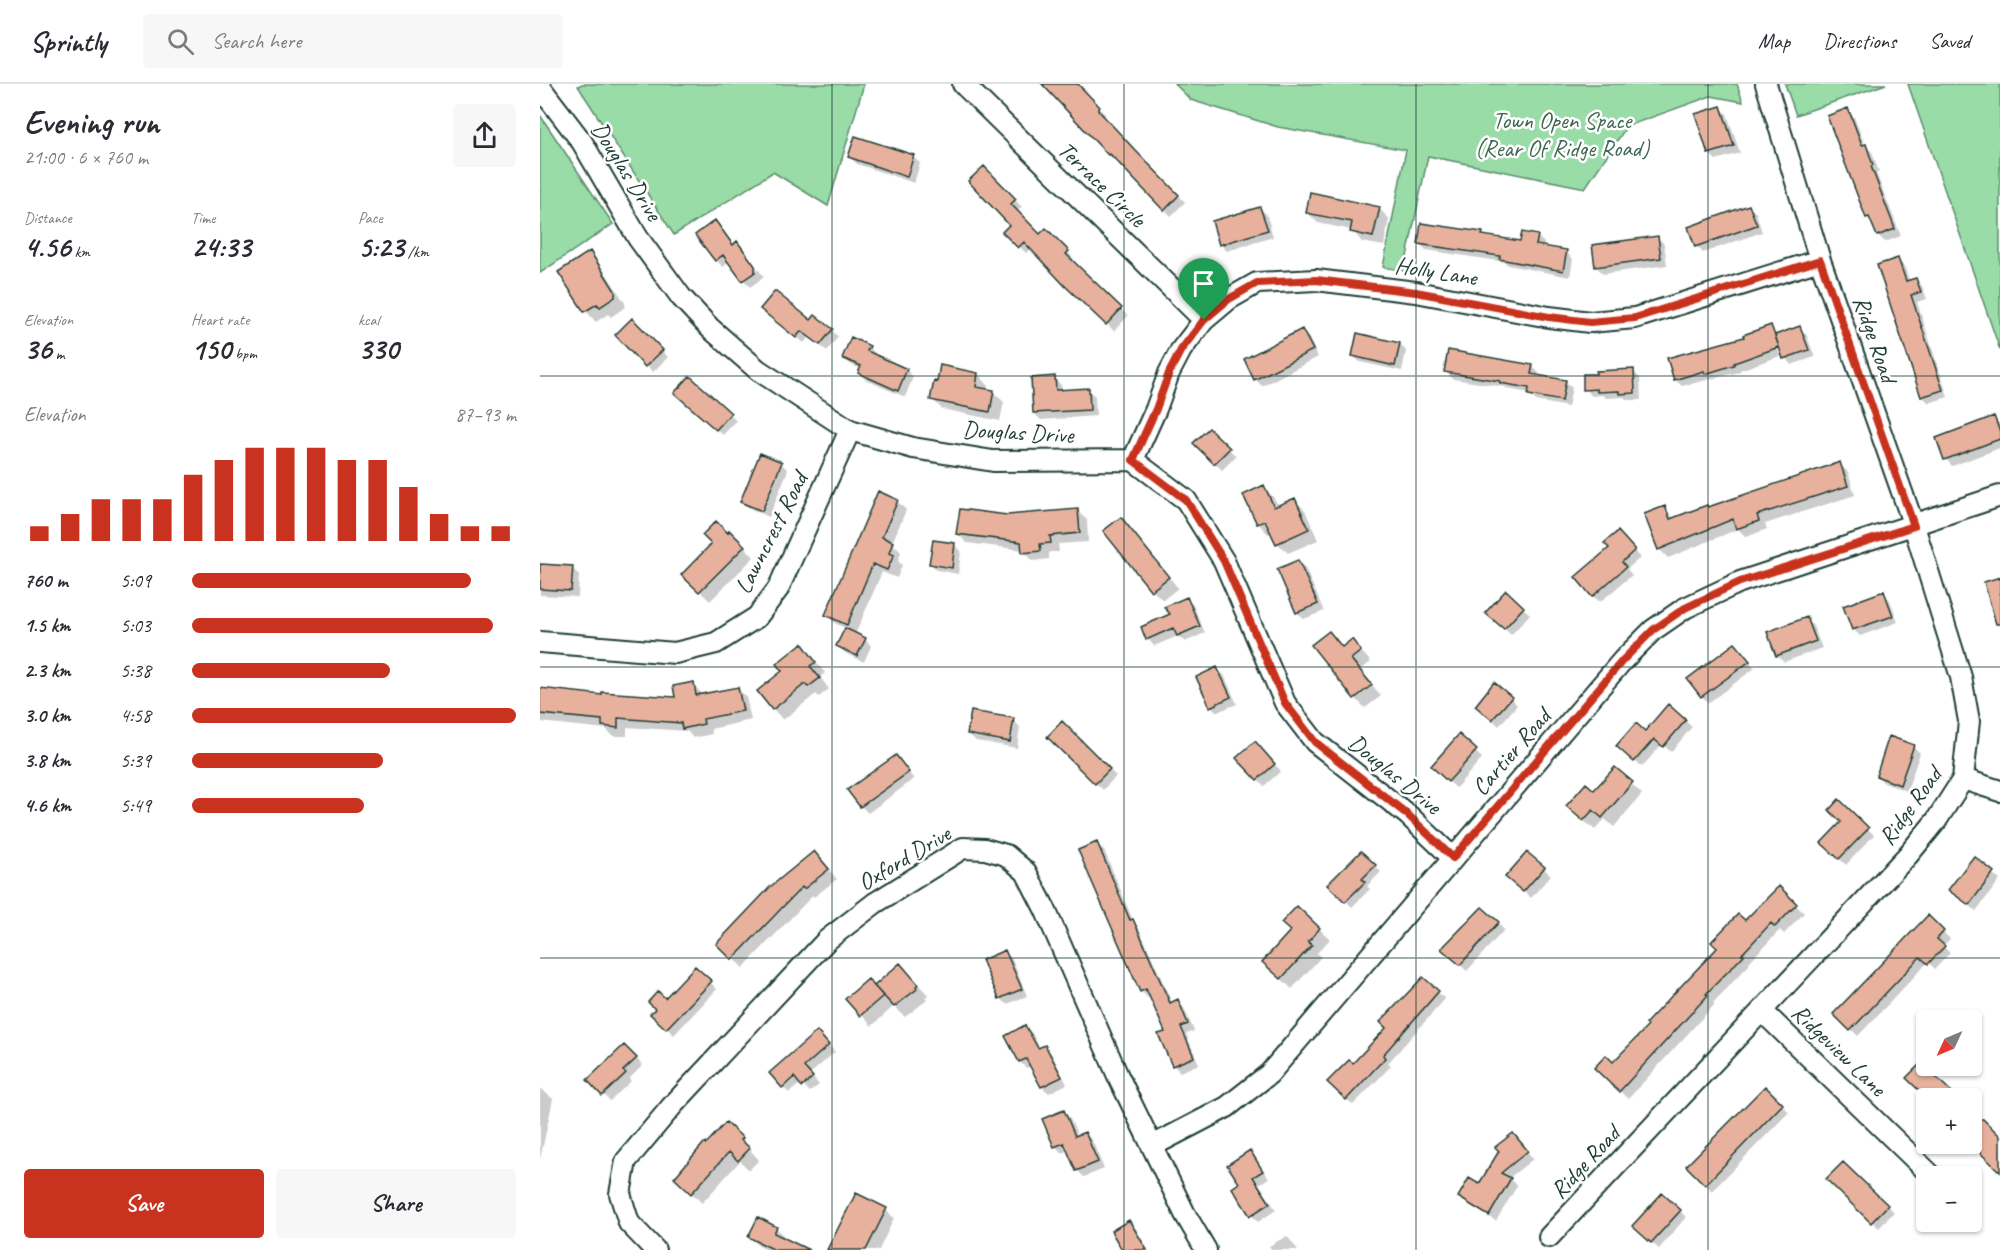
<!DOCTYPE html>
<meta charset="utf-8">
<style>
:root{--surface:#fff;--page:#f7f7f7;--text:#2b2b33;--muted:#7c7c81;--line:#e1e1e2;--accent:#c8321e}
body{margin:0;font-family:Caveat,sans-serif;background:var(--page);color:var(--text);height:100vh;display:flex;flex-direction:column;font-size:22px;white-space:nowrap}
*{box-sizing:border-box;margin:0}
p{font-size:20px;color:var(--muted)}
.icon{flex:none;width:33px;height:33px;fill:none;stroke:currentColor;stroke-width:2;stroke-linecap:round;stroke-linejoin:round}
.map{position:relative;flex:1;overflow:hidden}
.drawer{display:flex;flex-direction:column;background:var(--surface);width:540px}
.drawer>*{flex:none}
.needle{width:39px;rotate:226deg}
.tools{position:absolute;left:1376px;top:926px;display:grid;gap:12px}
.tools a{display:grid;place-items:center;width:66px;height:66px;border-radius:6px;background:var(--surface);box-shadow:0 2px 4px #0004;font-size:30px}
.pin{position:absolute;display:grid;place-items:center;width:51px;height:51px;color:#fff;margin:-62px -26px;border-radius:50% 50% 50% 0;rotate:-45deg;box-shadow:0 0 6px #0007}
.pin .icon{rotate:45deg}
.round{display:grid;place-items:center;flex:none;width:63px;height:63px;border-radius:6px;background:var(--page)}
.summary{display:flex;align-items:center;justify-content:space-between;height:102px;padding:0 24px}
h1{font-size:33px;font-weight:700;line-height:45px}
.stats{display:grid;grid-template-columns:repeat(3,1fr);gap:9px;height:102px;padding:6px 24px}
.stats div{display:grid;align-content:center}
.stats b{font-size:30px;font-weight:700}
.stats small{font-size:16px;font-weight:400}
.stats p{font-size:16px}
.chart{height:168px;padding:12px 24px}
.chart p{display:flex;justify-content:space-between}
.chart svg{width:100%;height:108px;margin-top:6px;stroke:var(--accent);stroke-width:6}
.button{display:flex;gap:12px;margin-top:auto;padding:12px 24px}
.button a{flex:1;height:69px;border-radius:6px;background:var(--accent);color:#fff;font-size:24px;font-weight:700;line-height:69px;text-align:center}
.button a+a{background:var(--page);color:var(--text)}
ul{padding:0 24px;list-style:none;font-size:20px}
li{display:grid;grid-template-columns:96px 72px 1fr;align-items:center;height:45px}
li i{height:15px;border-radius:8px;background:var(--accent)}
header{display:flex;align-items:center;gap:36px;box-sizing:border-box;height:84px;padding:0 30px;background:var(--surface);border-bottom:2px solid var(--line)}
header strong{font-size:28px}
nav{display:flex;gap:33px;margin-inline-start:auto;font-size:21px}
.search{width:420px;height:54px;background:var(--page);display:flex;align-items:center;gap:15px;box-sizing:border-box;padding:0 21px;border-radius:6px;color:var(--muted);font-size:22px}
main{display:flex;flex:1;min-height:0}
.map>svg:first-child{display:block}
.green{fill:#99dca8;stroke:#5c8c6e;stroke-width:1.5}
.shadow{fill:#0003}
.building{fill:#e8b19d;stroke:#1f3d34;stroke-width:1.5}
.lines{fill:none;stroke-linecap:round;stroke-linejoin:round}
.street-casing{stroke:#1f3d34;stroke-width:24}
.street{stroke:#fff;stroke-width:20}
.route-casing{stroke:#fff;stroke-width:12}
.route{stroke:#c8321e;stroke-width:8}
.grid{fill:none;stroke:#1f3d34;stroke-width:1.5;stroke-opacity:0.55}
.labels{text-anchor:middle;stroke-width:5;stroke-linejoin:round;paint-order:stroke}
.park-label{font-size:24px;fill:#3e6551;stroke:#fff}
.street-label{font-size:24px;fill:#1f3d34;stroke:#fff}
</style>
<header>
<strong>Sprintly</strong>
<div class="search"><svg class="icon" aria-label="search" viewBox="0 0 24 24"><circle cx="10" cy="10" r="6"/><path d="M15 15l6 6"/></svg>Search here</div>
<nav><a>Map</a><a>Directions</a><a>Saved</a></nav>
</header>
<main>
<section class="drawer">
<div class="summary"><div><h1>Evening run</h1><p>21:00 · 6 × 760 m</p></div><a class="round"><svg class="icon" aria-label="share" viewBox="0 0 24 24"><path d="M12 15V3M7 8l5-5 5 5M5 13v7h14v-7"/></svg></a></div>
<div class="stats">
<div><p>Distance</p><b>4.56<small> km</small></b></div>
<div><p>Time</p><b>24:33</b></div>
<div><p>Pace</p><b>5:23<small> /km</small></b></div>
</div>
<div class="stats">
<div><p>Elevation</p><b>36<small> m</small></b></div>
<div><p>Heart rate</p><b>150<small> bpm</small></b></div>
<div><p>kcal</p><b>330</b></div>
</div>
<div class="chart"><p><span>Elevation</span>87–93 m</p>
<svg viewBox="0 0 160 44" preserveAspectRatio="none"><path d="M5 44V38M15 44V33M25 44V27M35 44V27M45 44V27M55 44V17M65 44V11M75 44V6M85 44V6M95 44V6M105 44V11M115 44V11M125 44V22M135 44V33M145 44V38M155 44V38"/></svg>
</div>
<ul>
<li><b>760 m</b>5:09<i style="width:86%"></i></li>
<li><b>1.5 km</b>5:03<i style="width:93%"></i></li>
<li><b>2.3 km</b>5:38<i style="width:61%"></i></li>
<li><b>3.0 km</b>4:58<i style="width:100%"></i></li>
<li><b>3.8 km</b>5:39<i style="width:59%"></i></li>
<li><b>4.6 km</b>5:49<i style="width:53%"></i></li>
</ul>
<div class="button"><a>Save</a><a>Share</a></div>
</section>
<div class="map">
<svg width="1460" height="1166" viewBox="0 0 1460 1166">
<rect width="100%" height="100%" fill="#fff"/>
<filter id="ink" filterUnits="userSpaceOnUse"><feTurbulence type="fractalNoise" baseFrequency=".0167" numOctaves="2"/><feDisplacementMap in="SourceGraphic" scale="12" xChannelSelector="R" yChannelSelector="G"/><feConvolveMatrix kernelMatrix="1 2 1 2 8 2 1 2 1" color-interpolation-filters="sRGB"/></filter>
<g filter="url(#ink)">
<path class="green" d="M42,0H324L288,122L233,88L134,151L38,2Z
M635,0H1197L1203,18L1171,12L1087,42L1045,104L888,72L864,187L843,183L866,66L738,43L651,16Z
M1245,0H1346L1256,31Z
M1368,0H1460V266Z
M0,31L73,140L0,189Z"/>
<path class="shadow" d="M501,0H530L554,19L566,31L563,33L645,118L631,132L577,75L575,77Z
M1181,24L1187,30L1200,69L1176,76L1169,70Z
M1307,26L1314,33L1325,61L1332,68L1339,88L1336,89L1361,152L1345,158L1338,151L1333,139L1328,133Z
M310,73H373L380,79L374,99L317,80Z
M444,84L482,123L477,127L500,152L506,146L534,175L532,178L588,232L574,247L492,164L486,169L465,148L471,141Z
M1209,122L1216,129L1222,148L1163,169L1157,162Z
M720,124L727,131L733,153L687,167L680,160Z
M839,124L849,135L844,162L822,158L812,146L778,139L767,128Z
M181,145L194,162L197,159L204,166L224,193L210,203L189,178L183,183L176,176Z
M942,149L946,153L981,159L997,152L1004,159L1003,164L1026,168L1033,175L1030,193L968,181L965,178L886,166L880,160Z
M1117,153L1124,160L1127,181L1063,190L1057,183Z
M49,169L60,180L85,219V223L71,233L68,230L56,238L46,227L20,188Z
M1357,175L1364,182L1370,198L1376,195L1382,202L1387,215L1377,218L1408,313L1389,319L1382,312Z
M229,232L271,238L292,246L298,253L287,267L269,253L264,259Z
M92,236L128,273L113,288L77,251Z
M1230,244L1240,271L1243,270L1235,247L1238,251L1260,244L1266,250L1275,273L1251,281L1243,271L1200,286V288L1142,302L1135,296L1206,254Z
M762,247L769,254L778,273L722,302L715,295Z
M860,260L866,267L862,287L820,278L813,272Z
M329,263L336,270L335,272L367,286L373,293L365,313L326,296L319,289L321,285L310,280L303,273Z
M992,282L999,289L998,292L1025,297L1032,304L1028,323L996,317L989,309L968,305L965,303L913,295L906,288Z
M1093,287L1100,294L1101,316H1087L1084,313L1066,314L1063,311L1052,312L1045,305Z
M438,290L448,301L447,307L453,308L464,318L460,337L402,325L392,315Z
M514,294L521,301L522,307L548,306L555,312L556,332L501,336L494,329Z
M143,316L190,330L196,337L183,351Z
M1454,334L1460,340V364L1412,382L1406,375Z
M669,346L696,372L682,386L655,359Z
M241,379L248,386L229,433L209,424L202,418Z
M1299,380L1308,388L1315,411L1225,440L1227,445L1206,453L1198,445L1128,474L1120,466L1106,431L1125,424L1134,435Z
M724,403L734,414L739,423L754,416L765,426L778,456L748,469L737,459L732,448L728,450L718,439Z
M357,417L366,426L352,459L361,468L358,477L362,481L357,494L342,488L315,551L325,555L331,562L324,578L305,569L298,562L306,544L296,540L287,531Z
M537,427L547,436L548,458L518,460L519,468H509V475L493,477L483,466L427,459L418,450L467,433Z
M581,435L638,504L623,516L612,506Z
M190,448L214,473L170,517L143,491L174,460L189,451Z
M1084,455L1100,474L1087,485L1092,491L1060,518L1053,512L1071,464Z
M415,461L421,468L418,490L397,486L391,480Z
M758,477L765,484L784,527L764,535L757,528L739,486Z
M0,482L32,484L39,491L38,513L0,511Z
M1343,509L1350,516L1358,538L1320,552L1313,545Z
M646,515L653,521L665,549L645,558L638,552L614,562L608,555Z
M983,524L990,530L971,551L954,535Z
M1267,535L1273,542L1282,564L1244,578L1237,571Z
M812,557L831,578L820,586L841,612L825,624L815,614L803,564Z
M262,561L285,589L280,593L289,605L279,613L276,610L243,636L233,625L244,588Z
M1195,561L1215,584L1168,619L1162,612Z
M677,585L684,591L697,620L677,628L671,622Z
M153,600L163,611L197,604L206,613L211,636L171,645L172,650L153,654L147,647L87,643V652H73L66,645L0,638V606L63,612L137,615Z
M971,614L977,621L959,642L944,628Z
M1128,622L1152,643L1131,668L1122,660L1102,683L1085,669Z
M473,636L480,643L477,664L436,657L429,650Z
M522,639L576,692L563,706L509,653Z
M919,653L942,674L916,704L899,689Z
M1373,662L1380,669L1367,707L1344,699L1337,692Z
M721,666L741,687L724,702L718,695Z
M356,673L374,695L328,729L321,722Z
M1075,685L1102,710L1074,743L1065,735L1055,746L1038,732L1055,708Z
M1299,717L1334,751L1306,781L1283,759L1303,738Z
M557,760L564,766L594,839L599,844L632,919L637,917L644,924L654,947L646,950L659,980L640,988L633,981L627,948L611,912L608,914L601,907Z
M821,769L841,788L827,802L830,805L812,823L790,801Z
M987,770L1011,791L991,814L974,799Z
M1434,775L1460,796L1436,827L1410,806Z
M283,779L297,795L274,813L273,811L203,884L178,860Z
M1239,805L1264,829L1244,850L1240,846L1209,878L1210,880L1173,919L1175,920L1088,1015L1056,984L1073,980L1179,864Z
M757,824L790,855L777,869L781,873L752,905L734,888L752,847Z
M1388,834L1410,855L1403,862L1410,869L1395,885L1388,878L1318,952L1295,930Z
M958,839L964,846L927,887L910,872Z
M465,868L472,875L487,912L467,920L460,914Z
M155,884L177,905L134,951L112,930Z
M370,891L388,911L385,914L387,916L365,933L354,922L332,942L307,915Z
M883,895L905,915L848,979L851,982L813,1021L789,998L813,981L848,945Z
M485,943L492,949L500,965L505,963L511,969L527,1000L509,1009L502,1003L491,982L486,984L480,978Z
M284,955L295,968L270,990L279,1001L270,1008L261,999L249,1009L243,1003Z
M84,963L103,981L89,995L91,997L70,1017L50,996Z
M0,1004L13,1015L0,1076Z
M1225,1004L1249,1028L1172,1107L1148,1082Z
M523,1027L530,1034L538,1052L545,1049L552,1056L564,1085L544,1093L538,1087L529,1066L522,1069L515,1062Z
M1431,1028L1460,1055V1086L1431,1059Z
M186,1040L212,1065L211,1067L219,1076L209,1086L200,1077L162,1119L147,1105L166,1062Z
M979,1057L993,1075L969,1094L977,1102L956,1137L927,1120L920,1113L940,1102Z
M710,1068L729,1094L719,1100L736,1126L718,1138L711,1131L701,1099Z
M1303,1080L1354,1128L1339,1144L1288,1095Z
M346,1126L354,1134L339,1166H286L291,1155L294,1156Z
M1140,1127L1146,1133L1119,1165L1101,1149Z
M589,1138L596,1145L608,1166H583Z
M236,1144L245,1153L243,1155L266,1166H227L219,1162L210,1153Z
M747,1152L758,1166H732L729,1162Z"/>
<path class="building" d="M502,0H538L560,23L558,26L595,66L639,111L624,127L570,70L568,71Z
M1181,22L1194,62L1168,70L1155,30Z
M1308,24L1322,61L1326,60L1333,81L1331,82L1355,145L1337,152L1329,133L1326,134L1287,32Z
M315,52L374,71L367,93L308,73Z
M444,82L476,115L471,120L500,150L506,144L529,167L526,170L582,224L566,241L524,201L484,158L478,164L462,148L469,141L428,97Z
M770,108L840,123L833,153L810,148L812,138L766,129Z
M1209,121L1217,141L1155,163L1148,143Z
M720,123L728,146L679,161L672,137Z
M175,136L193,161L197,157L215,182V188L202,197L183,171L175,177L155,151Z
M881,139L943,148L942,151L980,157L982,148L998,151L996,161L1027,166L1023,187L959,175L960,172L878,160Z
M1118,152L1121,174L1055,183L1052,161Z
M50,167L75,207V213L60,223L57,220L44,228L18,188Z
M1358,174L1366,197L1376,194L1381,208L1371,211L1403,306L1381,313L1337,181Z
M235,207L271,236L275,231L293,245L280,261L261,247L256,254L220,225Z
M92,234L123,266L105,283L75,251Z
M1231,241L1239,263L1194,279V281L1165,290L1164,287L1134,296L1127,274L1204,253L1203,251Z
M1260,242L1269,266L1243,275L1235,251Z
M762,245L773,266L714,296L704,275Z
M817,249L860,259L855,282L812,272Z
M311,253L330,262L327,267L367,285L358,307L318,289L321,282L302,274Z
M908,266L993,281L991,290L1026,296L1022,317L988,311L989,304L960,299V297L904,288Z
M400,281L438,289L436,303L454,306L450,328L390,316L394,297L397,298Z
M1094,285L1095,309L1079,310V307L1057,308V305L1043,306V290H1056V287Z
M150,292L191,329L176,346L134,309Z
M515,292L516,306L549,304L550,326L493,329L491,294Z
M1454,332L1460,348V355L1404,376L1396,354Z
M669,344L690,364L674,380L653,359Z
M220,369L242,378L222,427L200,418Z
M1300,378L1308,402L1217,431L1219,437L1196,445L1193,435L1118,466L1104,430L1125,422L1130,435L1167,421L1168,423Z
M724,401L734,423L755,414L769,445L736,460L725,437L717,440L703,411Z
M338,407L358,416L342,453L353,458L349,469L354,471L347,486L333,480L307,541L285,531Z
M420,425L467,431L538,425L540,449L510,452L511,459L500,460L501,467L482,469L481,458L416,450Z
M581,433L629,493L611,507L563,447Z
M176,437L188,449L189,446L205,462L159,508L141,491L171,460L162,451Z
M1078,447L1095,466L1082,478L1086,483L1052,513L1035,493L1069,464L1064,459Z
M393,456L415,459L412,484L389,480Z
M758,476L778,520L756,529L737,485Z
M0,480L33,482L31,507L0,505Z
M1460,493V540H1456L1444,498Z
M966,506L984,523L964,545L945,529Z
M1344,507L1353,532L1312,546L1303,522Z
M647,513L660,542L637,552L633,544L606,556L601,543L630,530L624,523Z
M1267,533L1276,557L1236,572L1227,548Z
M305,544L326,554L317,572L296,562Z
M789,547L802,563L812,555L821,567L811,575L832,601L814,615L771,561Z
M262,559L276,578L270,582L280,594L268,603L265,600L232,626L217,607L242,587L236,580Z
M1195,559L1210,577L1161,613L1147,595Z
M677,583L691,613L670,623L656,593Z
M154,598L156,611L198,603L203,627L163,635L164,640L142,645L141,639L78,634V644L62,642V636L0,630V604L62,611V608L135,613L133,602Z
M954,598L972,613L952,636L935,622Z
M1128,620L1146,636L1123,663L1114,655L1094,678L1076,662L1096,639L1105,647Z
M431,627L474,634L470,658L427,650Z
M522,637L570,685L555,700L507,653Z
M919,650L937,666L908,698L891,682Z
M1349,652L1374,661L1360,701L1336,692Z
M715,657L735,680L717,696L696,674Z
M356,671L369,688L320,723L307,706Z
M1075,683L1093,698L1062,734L1053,726L1043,737L1026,722L1046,699L1054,706Z
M1299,715L1329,744L1299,775L1281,759L1301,738L1289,726Z
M557,758L590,836L593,835L630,919L638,915L648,940L641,943L654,973L632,982L618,950L625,948L606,905L600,908L538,766Z
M274,767L289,785L264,805L262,803L192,876L176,860L230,803Z
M821,767L836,781L822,795L825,798L805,818L787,801Z
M987,768L1005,783L983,808L965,793Z
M1434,772L1454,788L1429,821L1408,806Z
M1239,802L1257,820L1235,843L1231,839L1202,870L1204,871L1166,910L1168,911L1079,1008L1054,984L1066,971L1073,978L1108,942L1106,939L1177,864L1171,858L1198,830L1205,836Z
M757,822L780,844L768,858L772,861L741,895L722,878L750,847L741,839Z
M942,823L959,838L920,881L901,865Z
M1388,831L1404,847L1397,855L1405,862L1388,880L1380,873L1310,947L1293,930Z
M465,866L482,905L459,915L442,876Z
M360,879L378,900L376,903L377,905L354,923L334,902Z
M155,882L172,897L126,945L110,930L115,925L108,918L118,907L125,914Z
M883,893L899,907L843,971L845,974L806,1016L787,998L809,976L813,979L846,944L840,938Z
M328,895L343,912L320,932L305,915Z
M485,941L498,964L505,961L522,993L501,1003L486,975L479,978L465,952Z
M277,947L289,961L264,983L273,993L262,1003L254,993L242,1004L229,989Z
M84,961L97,974L83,987L86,989L62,1012L47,996Z
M1381,979L1418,1014H1387L1366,994Z
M1225,1002L1243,1020L1165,1101L1146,1082Z
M524,1026L535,1052L545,1048L558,1078L536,1087L524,1059L514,1063L502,1035Z
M1437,1035H1443L1460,1052V1088L1431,1060V1041Z
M186,1038L203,1054L201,1056L210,1064L198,1077L189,1068L151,1110L134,1094L164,1059L166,1060Z
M973,1049L988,1067L961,1089L971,1094L949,1132L918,1113L929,1094L939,1100L959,1067L955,1063Z
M710,1066L723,1087L713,1093L730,1119L710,1132L692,1104L699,1099L687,1081Z
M1303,1078L1348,1121L1331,1139L1286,1095Z
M316,1109L347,1124L326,1166H287Z
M1122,1109L1141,1126L1111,1159L1092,1142Z
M218,1133L237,1143L234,1149L269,1166H235L208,1153Z
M589,1136L607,1166H582L571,1147Z"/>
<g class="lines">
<g class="street-casing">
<path id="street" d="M423,0L664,236
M0,3L42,58L98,154L141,213L170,244L218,286L310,346L373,364L453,377L593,376L646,416L684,477L745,619L775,658L868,731L913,774
M593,376L616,325L629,289L641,266L664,236L689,215L717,199L776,196L876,208L1009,233L1050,238L1095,234L1280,176
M0,558L135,569L176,559L217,533L238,505L310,346
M1423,695L1460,707
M1222,927L1392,1092
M612,1062L687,1023L729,990L1083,576L1113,546L1145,524L1200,498L1460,412
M1009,1153L1368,771L1396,737L1423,695L1429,637L1421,593L1374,442L1280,176L1226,0
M115,1166L89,1139L80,1110L86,1077L132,1022L287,856L335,819L423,764L445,765L466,771L486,788L505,825L578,992L645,1130L666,1166"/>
</g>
<use href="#street" class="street"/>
</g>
</g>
<g class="lines" filter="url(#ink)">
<g class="route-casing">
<path id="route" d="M1280,176L1374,442L1200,498L1145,524L1113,546L1083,576L913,774L868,731L775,658L745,619L684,477L646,416L593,376L616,325L629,289L641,266L664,236L689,215L717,199L776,196L876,208L1009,233L1050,238L1095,234Z"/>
</g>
<use href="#route" class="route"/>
</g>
<path class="grid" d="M292,0V1166M584,0V1166M876,0V1166M1168,0V1166M0,292H1460M0,583H1460M0,874H1460"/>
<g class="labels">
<g class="park-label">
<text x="1022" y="44">Town Open Space<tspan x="1022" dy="28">(Rear Of Ridge Road)</tspan></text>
</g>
<g class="street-label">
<text transform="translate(87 87) rotate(58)" y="8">Douglas Drive</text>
<text transform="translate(562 100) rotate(44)" y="8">Terrace Circle</text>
<text transform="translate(896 187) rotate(9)" y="8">Holly Lane</text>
<text transform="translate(1335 255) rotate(71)" y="8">Ridge Road</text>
<text transform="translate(478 348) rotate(3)" y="8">Douglas Drive</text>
<text transform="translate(231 449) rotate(-63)" y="8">Lawncrest Road</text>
<text transform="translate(971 668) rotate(-49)" y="8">Cartier Road</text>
<text transform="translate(855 690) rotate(39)" y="8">Douglas Drive</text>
<text transform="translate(1370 722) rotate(-54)" y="8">Ridge Road</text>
<text transform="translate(364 774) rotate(-31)" y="8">Oxford Drive</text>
<text transform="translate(1299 966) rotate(44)" y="8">Ridgeview Lane</text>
<text transform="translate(1045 1078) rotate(-47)" y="8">Ridge Road</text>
</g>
</g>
</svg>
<div class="tools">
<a><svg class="needle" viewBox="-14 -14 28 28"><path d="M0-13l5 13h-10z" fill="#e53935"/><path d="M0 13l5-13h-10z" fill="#7c7c81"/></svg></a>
<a>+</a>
<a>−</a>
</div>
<div class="pin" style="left:664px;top:236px;background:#1e9e55"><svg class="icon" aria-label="arrive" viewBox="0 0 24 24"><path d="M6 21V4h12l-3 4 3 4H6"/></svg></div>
</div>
</main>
